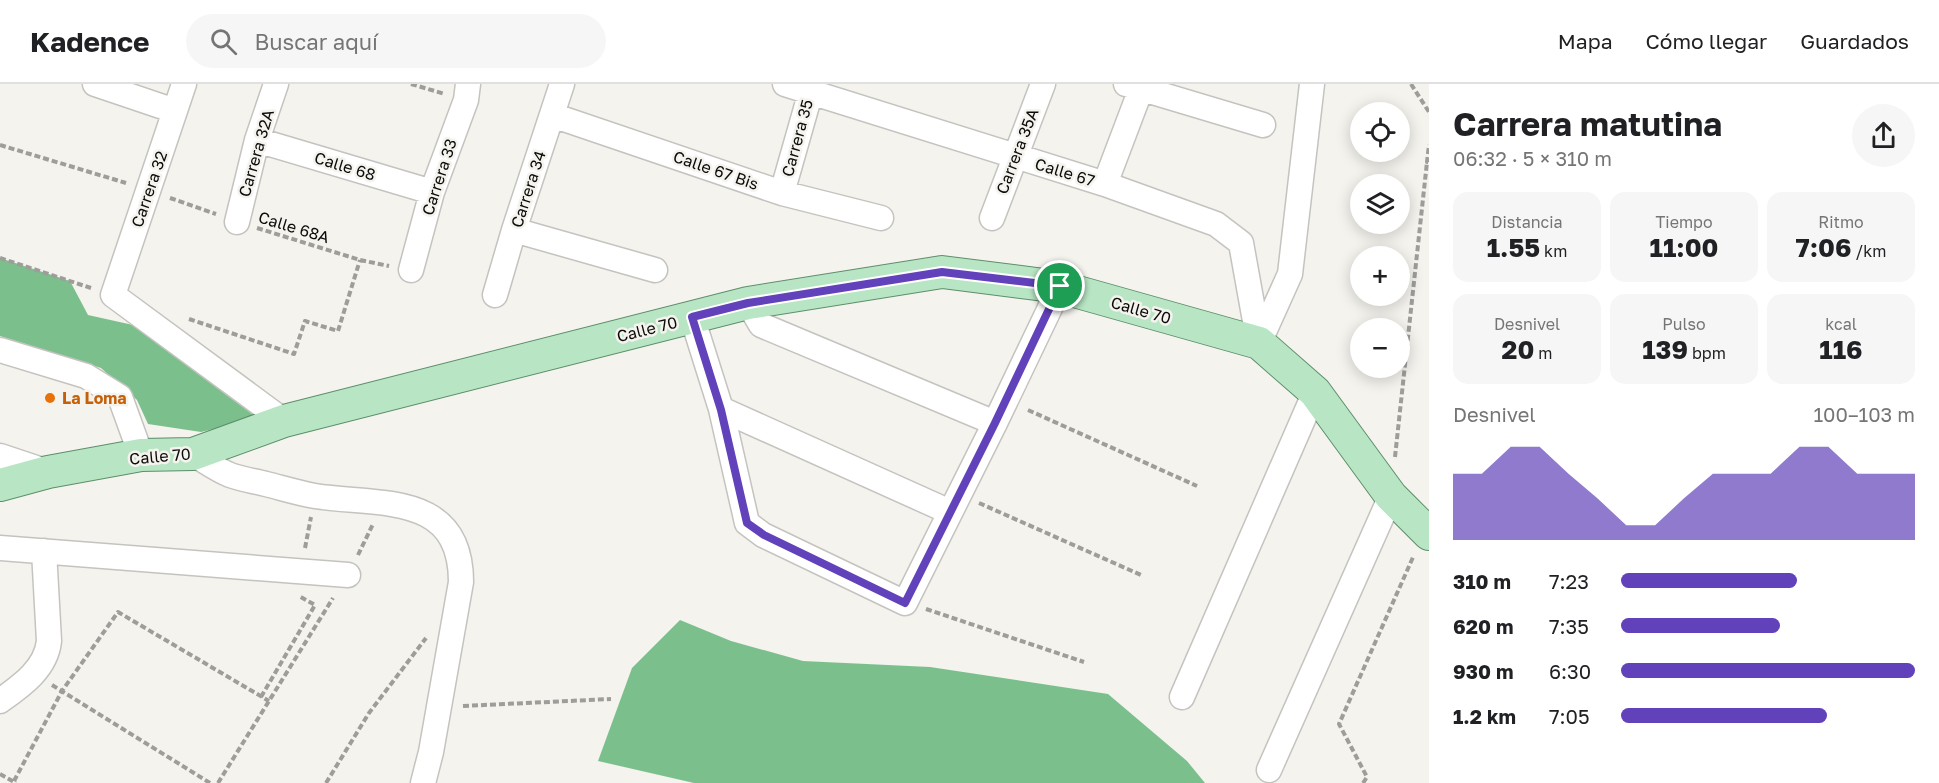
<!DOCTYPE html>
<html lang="es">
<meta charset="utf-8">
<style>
:root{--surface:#fff;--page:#f6f6f6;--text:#202124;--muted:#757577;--line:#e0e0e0;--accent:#6142ba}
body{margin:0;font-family:"Golos Text",sans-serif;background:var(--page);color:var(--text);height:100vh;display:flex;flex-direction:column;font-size:22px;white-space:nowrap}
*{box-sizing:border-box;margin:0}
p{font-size:20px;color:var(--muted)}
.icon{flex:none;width:33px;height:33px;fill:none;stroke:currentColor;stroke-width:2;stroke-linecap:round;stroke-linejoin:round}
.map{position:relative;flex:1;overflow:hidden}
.drawer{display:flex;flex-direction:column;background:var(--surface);width:510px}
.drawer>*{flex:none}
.tools{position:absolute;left:1350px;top:18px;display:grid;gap:12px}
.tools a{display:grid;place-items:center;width:60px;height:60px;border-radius:50%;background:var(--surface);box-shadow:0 3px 15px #0003;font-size:30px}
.pin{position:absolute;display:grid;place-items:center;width:51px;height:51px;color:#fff;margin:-26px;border:3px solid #fff;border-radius:50%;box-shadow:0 2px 6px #0007}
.round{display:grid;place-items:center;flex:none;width:63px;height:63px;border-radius:32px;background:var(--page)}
.head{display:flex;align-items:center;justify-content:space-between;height:102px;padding:0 24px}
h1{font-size:33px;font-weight:700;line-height:45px}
.metrics{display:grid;grid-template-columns:repeat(3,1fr);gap:9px;height:102px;padding:6px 24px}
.metrics div{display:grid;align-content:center;border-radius:15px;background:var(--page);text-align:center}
.metrics b{font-size:26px;font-weight:700}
.metrics small{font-size:16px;font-weight:400}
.metrics p{font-size:16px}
.chart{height:168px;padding:12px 24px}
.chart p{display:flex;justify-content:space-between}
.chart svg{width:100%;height:108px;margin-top:6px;fill:var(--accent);opacity:.7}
ul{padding:0 24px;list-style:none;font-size:20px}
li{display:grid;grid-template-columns:96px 72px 1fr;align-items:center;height:45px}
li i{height:15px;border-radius:8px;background:var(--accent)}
header{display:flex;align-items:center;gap:36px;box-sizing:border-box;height:84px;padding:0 30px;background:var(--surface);border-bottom:2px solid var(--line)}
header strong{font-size:28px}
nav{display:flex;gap:33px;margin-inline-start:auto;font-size:21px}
.search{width:420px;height:54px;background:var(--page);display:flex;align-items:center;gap:15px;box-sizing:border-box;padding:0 21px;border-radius:33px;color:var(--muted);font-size:22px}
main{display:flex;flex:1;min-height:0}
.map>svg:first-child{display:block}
.forest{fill:#7bc08c}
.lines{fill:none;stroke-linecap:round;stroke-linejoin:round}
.minor-casing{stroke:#c5c3bf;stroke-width:27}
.major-casing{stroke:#5d8e6a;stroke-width:34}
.path{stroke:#9e9d9a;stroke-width:4;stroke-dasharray:6 3;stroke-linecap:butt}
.minor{stroke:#fff;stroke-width:24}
.major{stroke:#b8e6c4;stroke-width:32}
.route-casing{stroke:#fff;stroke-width:12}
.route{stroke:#6142ba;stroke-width:8}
.food-dot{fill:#e8710a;stroke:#f4f3ee;stroke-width:2}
.labels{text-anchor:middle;stroke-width:5;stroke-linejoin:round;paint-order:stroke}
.street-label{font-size:16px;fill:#0c0b0a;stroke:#f4f3ee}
.food-label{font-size:16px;font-weight:bold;fill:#c56008;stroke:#f4f3ee;text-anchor:start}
</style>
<header>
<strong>Kadence</strong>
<div class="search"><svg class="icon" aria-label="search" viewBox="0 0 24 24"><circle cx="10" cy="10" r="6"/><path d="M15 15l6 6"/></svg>Buscar aquí</div>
<nav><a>Mapa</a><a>Cómo llegar</a><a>Guardados</a></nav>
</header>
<main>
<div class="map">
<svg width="1429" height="699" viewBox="0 0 1429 699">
<rect width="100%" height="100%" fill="#f4f3ee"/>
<path class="forest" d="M0,174L70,197L88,231L133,241L258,334L201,348L148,340L137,316L101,284L0,252Z
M680,536L731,557L803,577L930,583L1108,610L1187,677L1205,699H694L598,677L632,584Z"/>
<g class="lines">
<g class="minor-casing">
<path id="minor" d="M95,0L175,27
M184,0L113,211L284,337
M785,0L1105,100L1216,140L1241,159L1259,259
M1126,0L1263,41
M552,31L782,109L881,134
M257,56L432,108
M1105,100L1141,5
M782,109L813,0
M992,134L1043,0
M237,138L257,56L276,0
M514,146L655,186
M411,186L432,108L466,16L468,0
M495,211L514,146L562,0
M748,219L761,241L995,339
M692,233L721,325L747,439L763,451L905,519L995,339L1060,203
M1259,259L1290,190L1312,0
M0,266L86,292L120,313L141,371
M721,325L950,428
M193,370C205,377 217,386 230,391C241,395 254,397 266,400C282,404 298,409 315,412C378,422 461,407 461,498L431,668L423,699
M0,372L48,388
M0,464L348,491
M1182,613L1315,308
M0,617C21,602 46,585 49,557L44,467
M1269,686L1391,412"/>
</g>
<g class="major-casing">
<path id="major" d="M0,401L48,388L141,371L193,370L284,337L748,219L942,188L1060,203L1259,259L1315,308L1391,412L1429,450"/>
</g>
<path class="path" d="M411,0L445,10
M1411,0L1429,28
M0,61L126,99
M1428,78H1427L1429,61
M170,114L216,130
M257,144L360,176L389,182
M0,174L91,204
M189,235L294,270L305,237L338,247L360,176
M1028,326L1197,402
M1395,373L1427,78
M979,419L1141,491
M305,464L311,433
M358,471L373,440
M926,525L1084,578
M52,601L210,699
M261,613L315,521L299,512
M463,622L611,615
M0,690L16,699
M14,697L62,607L118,528L269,617
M218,699L333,514
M326,699L369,629L426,554
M1363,699L1367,693L1339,640L1414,471"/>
<use href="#minor" class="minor"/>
<use href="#major" class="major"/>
</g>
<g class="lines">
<g class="route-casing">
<path id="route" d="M942,188L1060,202L995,339L905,519L764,451L747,439L721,326L692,233L748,219Z"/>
</g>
<use href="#route" class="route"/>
</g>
<circle class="food-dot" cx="50" cy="314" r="6"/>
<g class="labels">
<g class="street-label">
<text transform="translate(797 54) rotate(-75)" y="6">Carrera 35</text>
<text transform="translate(1017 67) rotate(-69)" y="6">Carrera 35A</text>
<text transform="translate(256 69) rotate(-74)" y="6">Carrera 32A</text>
<text transform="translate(345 82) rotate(17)" y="6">Calle 68</text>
<text transform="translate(716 86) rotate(19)" y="6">Calle 67 Bis</text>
<text transform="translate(1065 88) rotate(17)" y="6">Calle 67</text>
<text transform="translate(439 93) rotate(-72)" y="6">Carrera 33</text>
<text transform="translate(149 105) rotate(-71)" y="6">Carrera 32</text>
<text transform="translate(528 105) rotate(-72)" y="6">Carrera 34</text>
<text transform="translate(294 143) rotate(17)" y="6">Calle 68A</text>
<text transform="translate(1141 226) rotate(16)" y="6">Calle 70</text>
<text transform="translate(647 245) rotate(-14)" y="6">Calle 70</text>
<text transform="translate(160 372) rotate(-5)" y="6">Calle 70</text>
</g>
<g class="food-label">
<text x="62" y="320">La Loma</text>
</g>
</g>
</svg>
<div class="tools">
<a><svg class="icon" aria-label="locate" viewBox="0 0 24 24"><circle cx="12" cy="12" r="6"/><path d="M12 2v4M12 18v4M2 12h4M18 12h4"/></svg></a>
<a><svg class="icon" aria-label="layers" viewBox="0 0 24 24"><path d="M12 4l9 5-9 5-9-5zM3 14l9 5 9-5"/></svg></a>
<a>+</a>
<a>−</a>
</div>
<div class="pin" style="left:1060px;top:202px;background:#1e9e55"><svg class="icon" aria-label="arrive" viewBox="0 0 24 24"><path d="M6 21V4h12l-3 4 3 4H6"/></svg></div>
</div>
<section class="drawer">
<div class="head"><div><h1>Carrera matutina</h1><p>06:32 · 5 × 310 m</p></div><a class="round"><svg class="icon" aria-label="share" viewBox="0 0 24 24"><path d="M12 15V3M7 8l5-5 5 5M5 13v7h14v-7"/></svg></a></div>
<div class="metrics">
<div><p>Distancia</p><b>1.55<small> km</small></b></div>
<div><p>Tiempo</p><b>11:00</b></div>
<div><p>Ritmo</p><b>7:06<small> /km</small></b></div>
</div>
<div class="metrics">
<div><p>Desnivel</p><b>20<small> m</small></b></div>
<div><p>Pulso</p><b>139<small> bpm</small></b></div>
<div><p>kcal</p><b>116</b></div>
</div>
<div class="chart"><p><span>Desnivel</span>100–103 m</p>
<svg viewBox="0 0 160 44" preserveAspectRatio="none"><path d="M0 44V17L10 17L20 6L30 6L40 17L50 27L60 38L70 38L80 27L90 17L100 17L110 17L120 6L130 6L140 17L150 17L160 17V44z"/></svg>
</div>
<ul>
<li><b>310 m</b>7:23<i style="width:60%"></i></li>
<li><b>620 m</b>7:35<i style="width:54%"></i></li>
<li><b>930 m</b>6:30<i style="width:100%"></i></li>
<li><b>1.2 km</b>7:05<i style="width:70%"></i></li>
</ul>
</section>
</main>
